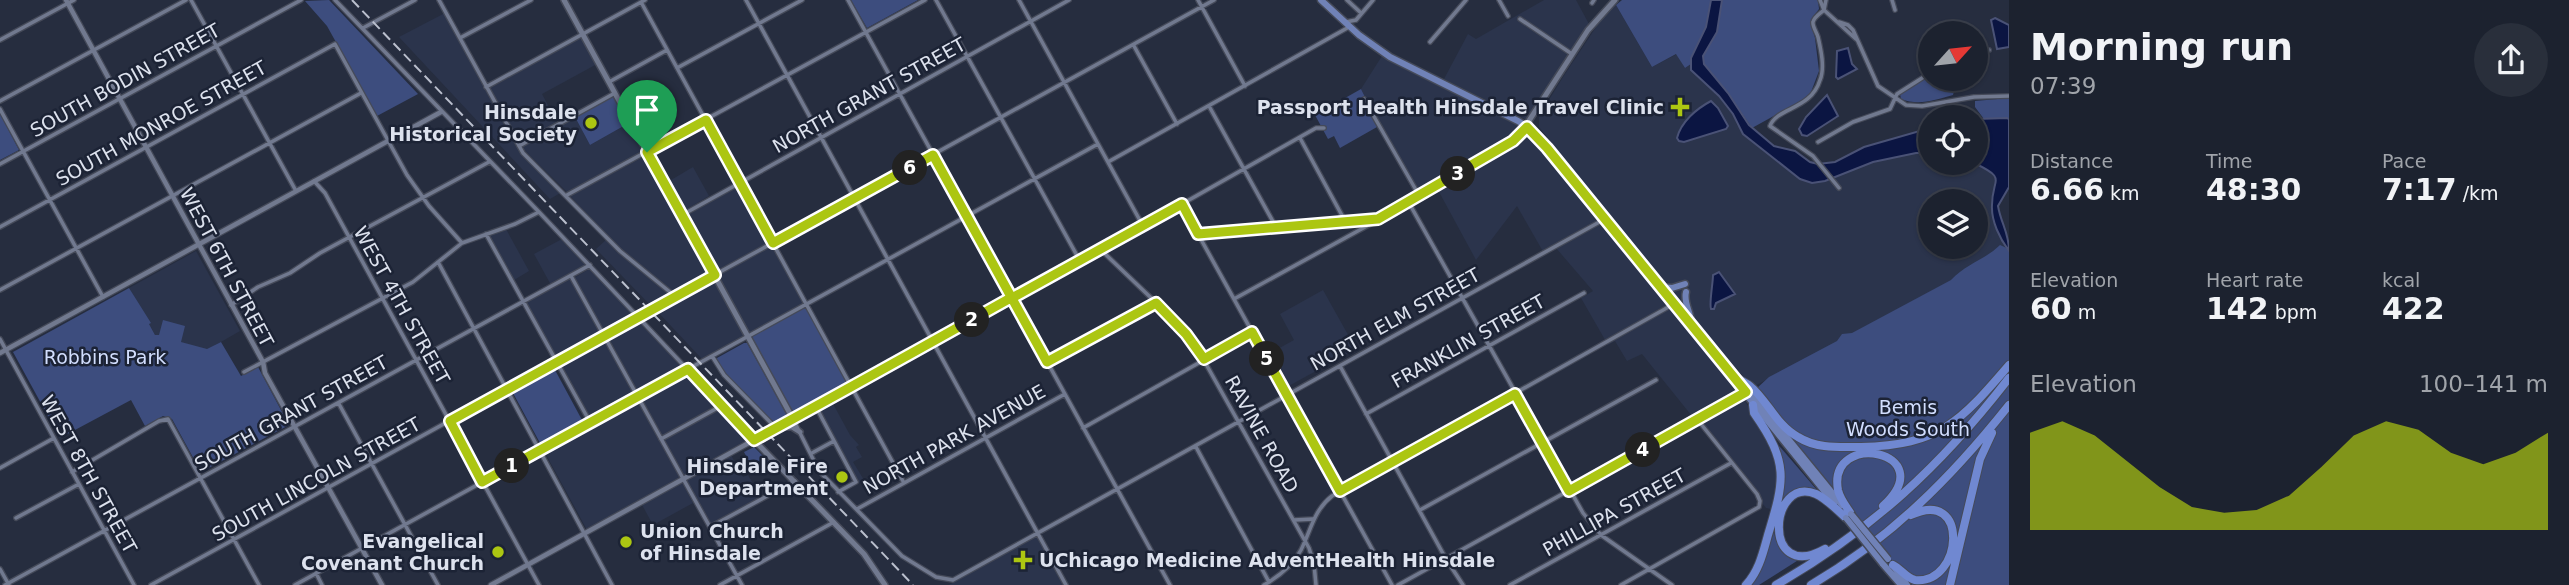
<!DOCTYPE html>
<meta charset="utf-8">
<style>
:root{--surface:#1c222f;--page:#292f3b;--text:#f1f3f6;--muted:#a0a4aa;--line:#3a3f4b;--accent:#acc612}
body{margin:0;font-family:"DejaVu Sans",sans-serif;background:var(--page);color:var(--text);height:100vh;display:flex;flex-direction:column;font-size:26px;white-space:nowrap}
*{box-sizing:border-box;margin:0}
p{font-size:23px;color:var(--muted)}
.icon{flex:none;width:38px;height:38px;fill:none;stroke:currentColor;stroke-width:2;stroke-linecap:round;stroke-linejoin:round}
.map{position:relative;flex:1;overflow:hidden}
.drawer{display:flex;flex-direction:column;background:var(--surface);width:560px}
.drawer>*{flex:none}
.needle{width:46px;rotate:63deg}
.tools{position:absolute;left:1918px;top:21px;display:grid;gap:14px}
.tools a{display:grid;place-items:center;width:70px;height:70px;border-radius:50%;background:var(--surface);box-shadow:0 2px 5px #0004,0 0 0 2px var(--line);font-size:35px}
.pin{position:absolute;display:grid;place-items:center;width:60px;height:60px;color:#fff;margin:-72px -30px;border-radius:50% 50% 50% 0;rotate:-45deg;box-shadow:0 0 7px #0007}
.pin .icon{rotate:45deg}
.km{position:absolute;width:35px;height:35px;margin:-18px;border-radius:50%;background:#222;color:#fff;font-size:19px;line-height:35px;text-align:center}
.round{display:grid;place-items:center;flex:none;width:74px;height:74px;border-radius:37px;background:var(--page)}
.headline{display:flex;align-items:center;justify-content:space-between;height:119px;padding:0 21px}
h1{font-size:38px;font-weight:700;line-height:52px}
.stats{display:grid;grid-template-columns:repeat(3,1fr);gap:10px;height:119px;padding:7px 21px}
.stats div{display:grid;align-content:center}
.stats b{font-size:30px;font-weight:700}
.stats small{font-size:19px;font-weight:400}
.stats p{font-size:19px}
.chart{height:196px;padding:14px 21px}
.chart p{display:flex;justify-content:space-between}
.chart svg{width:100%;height:126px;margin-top:7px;fill:var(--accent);opacity:.7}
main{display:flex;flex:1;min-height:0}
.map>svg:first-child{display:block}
.built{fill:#2b344c;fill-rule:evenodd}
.green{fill:#3d4d7e}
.water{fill:#0b1542;stroke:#4a5276;stroke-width:2}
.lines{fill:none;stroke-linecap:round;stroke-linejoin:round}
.minor-casing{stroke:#454a59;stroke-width:6}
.tertiary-casing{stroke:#454a59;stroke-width:7}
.secondary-casing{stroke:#454a59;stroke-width:8}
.primary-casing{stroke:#454a59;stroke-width:9}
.motorway-casing{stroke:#454a59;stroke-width:10}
.minor{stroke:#71798f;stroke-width:3.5}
.tertiary{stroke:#71798f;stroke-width:4.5}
.secondary{stroke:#71798f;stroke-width:5}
.primary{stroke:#7082b7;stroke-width:6}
.motorway{stroke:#7088d1;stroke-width:8}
.rail{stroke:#babfcd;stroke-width:2;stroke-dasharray:10 5;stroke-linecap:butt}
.primary-bridge-casing{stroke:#454a59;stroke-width:9;stroke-linecap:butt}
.primary-bridge{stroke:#7082b7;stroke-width:6}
.route-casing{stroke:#fff;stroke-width:14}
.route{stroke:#acc612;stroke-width:9}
.poi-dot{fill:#acc612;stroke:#1c2335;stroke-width:2.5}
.labels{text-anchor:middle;stroke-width:5;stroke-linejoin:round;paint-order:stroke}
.street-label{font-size:19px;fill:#dde2ee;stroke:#1c2335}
.poi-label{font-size:19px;font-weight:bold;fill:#dde2ee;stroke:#1c2335;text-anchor:end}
.park-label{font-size:19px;fill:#d2defe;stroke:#1c2335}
</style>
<main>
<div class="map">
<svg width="2009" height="585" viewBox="0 0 2009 585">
<rect width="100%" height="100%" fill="#262d3f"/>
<path class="built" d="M1544,0H1576L1589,24L1526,120L1444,79L1468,34L1476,39Z
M1616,5L1652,67L1677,54L1685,68L1690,65L1691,70L1719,96L1733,114L1737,125L1800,179L1916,153H1930V163H1974L1988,170L1995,178L1997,186L1991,207L1995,222L2001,238L2008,250L1753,387L1685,313L1539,127V116L1563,77L1600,21ZM1930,201H1976V247H1930Z
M445,13L516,146L562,192L550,199L399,37Z
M582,37L597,64L542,94L557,122L519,143L490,88Z
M1382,56L1521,127L1518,133L1416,196L1364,103L1367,101L1361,89Z
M575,117L590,145L629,123L645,151L567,192L521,147Z
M1528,132L1626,251L1744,400L1759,422L1770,442L1777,463L1778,481L1771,509L1766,508L1642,354L1627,361L1615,341L1608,345L1581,298L1593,291L1556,248L1545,255L1517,206L1476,260L1438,190L1519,141Z
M647,155L713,274L676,294L618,247L570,196Z
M693,167L709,196L682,212L666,183Z
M739,186L805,304L749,334L685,216Z
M506,229L529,271L514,280L489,235Z
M562,239L587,266L551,285L534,254Z
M607,239L673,296L652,307L596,249Z
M196,251L240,331L207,350L155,335L129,288Z
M589,269L636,316L605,333L574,278Z
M715,278L746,335L702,359L656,310Z
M570,279L601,335L556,360L525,303Z
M1323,290L1356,349L1285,388L1267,355L1294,340L1280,314Z
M639,320L685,368L638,394L608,337Z
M604,339L635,396L590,421L558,364Z
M687,373L751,440L683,476L641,398Z
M637,400L681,479L587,530L544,451Z
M832,402L850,435L859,445L856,447L862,457L853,462L864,480L858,483L818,409Z
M731,455L743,477L748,475L761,497L710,525L685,480Z
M682,482L693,503L653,525L641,503Z
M1038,534L1066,585H949Z"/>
<path class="green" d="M329,0L418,94L377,116L327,26L305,1Z
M851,0H918L867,28Z
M1622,0H1818L1819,9L1812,18L1811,24L1815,38L1819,71L1811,92L1806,98L1752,128L1728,93L1704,64L1703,56L1685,68L1676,54L1652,67L1616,5Z
M1930,74V79H1956L1960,89L1954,91L1953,95C1935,100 1919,106 1901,99L1900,94Z
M1361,89L1367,101L1364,103L1377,127L1340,148L1334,136L1328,139L1315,115Z
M614,96L629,123L590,145L575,117Z
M2009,98V119H1984L1975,107V101Z
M0,114L19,150L0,160Z
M2000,245L2009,249V585H1912L1791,437L1756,389L1769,377L1837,341L1842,334L1852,333L1951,280C1966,264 1986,259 2000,245Z
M129,288L151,323L149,324L155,335H159L163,320L185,326L181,342L207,349L221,342L241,376L258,367L289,425L201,472L172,419L163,416L145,426L131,400L60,438L13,352Z
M806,307L848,385L793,415L751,337Z
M744,343H747L787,415V418L775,425L728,377L716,361L717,358Z
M555,370L582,420L540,443L513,393Z
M1778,445L1781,448L1817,490L1802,488L1782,498L1785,476Z
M754,447L770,463L754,471L744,452Z
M1774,532C1777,548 1784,556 1800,559L1759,585H1750L1764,559Z"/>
<path class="water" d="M1711,0H1722L1717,32L1703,56L1704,64L1728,93L1749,125L1774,146L1795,151L1810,162L1818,164L1835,162L1864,147L1930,128V153H1916L1873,162L1825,181L1812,183L1800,179L1743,134L1733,114L1719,96L1691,70V58L1706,27Z
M1995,18L2009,25V47L1997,49L1991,20Z
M1848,48L1852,64L1857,69L1838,79L1836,77L1837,51Z
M1827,95L1838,116L1807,136L1802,135L1799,129L1806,117Z
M1711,101L1718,108L1728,126L1726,129L1684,142L1679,141L1677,138C1681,122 1696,109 1711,101Z
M2007,118L2009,119V187L1998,206C2001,224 2009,232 2009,251C2000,239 1991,221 1992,205C1992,178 2008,179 1974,163H1976V119Z
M1719,272L1735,294L1716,303L1714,309H1711C1709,304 1713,283 1713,275Z"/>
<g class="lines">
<g class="minor-casing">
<path id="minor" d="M191,0L296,191
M335,0L539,212L754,440
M439,0L523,153L620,251L676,297
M746,0L1066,585
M848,0L1170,585
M936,0L1080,261
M1019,0L1143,226
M1198,0L1245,86
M1347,0L1361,13
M1499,0L1508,16
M1820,0L1824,10L1826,0
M1892,0L1895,10
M641,2L904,483
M1592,3L1594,0
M1520,19L1572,54
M1346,22L1356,20L1373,0
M1839,22L1848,25L1853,30L1878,86L1906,105L1922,106L1974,97L2009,96
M363,28L415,0
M460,38L531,0
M0,40L74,0
M1430,42L1466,0
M1134,46L1177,124
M1976,51L1989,50
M677,68L802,0
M609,82L667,50
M486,87L645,0
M1364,99L1420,197
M0,101L186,0
M1209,106L1276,227
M0,109L103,297
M1300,138L1345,221
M1818,142L1853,122L1890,109L1897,94L1930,73
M519,146L615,93
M1108,162L1349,27
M0,164L301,0
M314,181L325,193L539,585
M1839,188L1813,156L1770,126C1777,107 1811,110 1820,80C1825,68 1821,50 1818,37C1817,33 1812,26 1813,22C1814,17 1821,13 1824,10L1856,39
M567,195L925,0
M1409,203L1583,513L1601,535L1672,585
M1182,204L1316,128H1324
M682,215L1069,0
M0,227L335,44L407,175L429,206L462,243
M486,234L590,422
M1198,234L1392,585
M1100,249L1171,317L1197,348L1309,548L1314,564L1316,585
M438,262L612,585
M571,276L742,585
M0,290L361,93
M1234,299L1376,221
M231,305L258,287L290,273L320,253L489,162
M0,339L134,585
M712,356L724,375L776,428
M1047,362L1156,303
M1340,366L1446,559L1463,585
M244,372L413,282L462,243L515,224L539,212
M339,404L438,585
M816,407L856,482L838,492
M1366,414L1584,293
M793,419L819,471L902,556L936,577L953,580L1603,220
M1083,428L1252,333
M661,439L721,406
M1196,447L1269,582
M812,453L834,441
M0,468L54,438
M72,472L159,421L168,419L259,585
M857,509L1065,394
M1420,510L1656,380
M16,518L79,484
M1294,520L1313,519
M710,527L795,481
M1295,559L1305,560L1313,563
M0,569L9,585
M316,573L322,585
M5,585L590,265
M151,585L1214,0
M295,585L1098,144
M720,585L834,522
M1264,585C1278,577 1293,565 1301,550C1311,530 1314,510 1332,496L1672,305
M1398,585L1745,393
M1510,585L1731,463
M1621,585L1759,507L1760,501L1757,494L1697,419"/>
</g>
<g class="tertiary-casing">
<path id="tertiary" d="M66,0L263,362L265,373L382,585
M0,353L441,112
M491,585L754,440"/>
</g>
<g class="secondary-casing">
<path id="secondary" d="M564,0L793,419
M783,427H792L800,432
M885,585L864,554L754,440L1182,204L1198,234L1378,219L1409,203L1521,133L1588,30L1615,0"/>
</g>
<g class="primary-casing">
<path id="primary" d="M1321,0L1359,35L1390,57L1518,121L1532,130L1834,503
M1660,287L1672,288L1685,284
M1686,292C1683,304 1692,313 1691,325
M1748,393L1753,396L1842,505
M1882,563L1901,585
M1894,567L1907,585"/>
</g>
<g class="motorway-casing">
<path id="motorway" d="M1731,375C1737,379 1745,382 1750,386C1768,401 1776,425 1798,437C1817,449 1839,447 1861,447C1940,445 1960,422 2009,365
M1851,514C1846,506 1840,499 1838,490C1827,429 1943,451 1883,506
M1825,549C1761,585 1769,474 1816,494C1827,499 1837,510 1846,518
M1893,565C1901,569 1906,578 1915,580C1963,585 1970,487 1911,515
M1746,585C1759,571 1763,553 1768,535C1785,479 1789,463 1754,413L1753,405
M1776,585C1873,529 1941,466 2009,378
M1811,585C1891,538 1951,478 2009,405
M1950,585L1980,459L1992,433"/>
</g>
<use href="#minor" class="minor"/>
<use href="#tertiary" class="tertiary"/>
<use href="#secondary" class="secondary"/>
<use href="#primary" class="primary"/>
<use href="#motorway" class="motorway"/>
<path class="rail" d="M352,0L913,585"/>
<g class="primary-bridge-casing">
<path id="primary-bridge" d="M1851,514L1888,559
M1846,518L1882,563"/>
</g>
<use href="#primary-bridge" class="primary-bridge"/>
</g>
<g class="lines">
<g class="route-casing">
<path id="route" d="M647,152L715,275L450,421L482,482L688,369L754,440C839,394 923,347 1007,300L1012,298L1182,204L1198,234L1378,219L1513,141L1527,127L1547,148L1746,392L1569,491L1515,394L1340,491L1252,332L1204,359L1186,334L1156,303L1047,362L933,155L773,243L706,120L647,152"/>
</g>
<use href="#route" class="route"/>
</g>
<g class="poi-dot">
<path d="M1676.5 96.5h7v7h7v7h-7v7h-7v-7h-7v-7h7z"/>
<circle cx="591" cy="123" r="7"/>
<circle cx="842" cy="477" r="7"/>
<circle cx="626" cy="542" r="7"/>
<circle cx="498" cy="552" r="7"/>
<path d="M1019.5 549.5h7v7h7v7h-7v7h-7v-7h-7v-7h7z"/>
</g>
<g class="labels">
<g class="street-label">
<text transform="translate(125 80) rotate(-29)" y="7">SOUTH BODIN STREET</text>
<text transform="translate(869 95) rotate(-29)" y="7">NORTH GRANT STREET</text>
<text transform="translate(161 123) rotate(-29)" y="7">SOUTH MONROE STREET</text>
<text transform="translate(227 267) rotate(62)" y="7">WEST 6TH STREET</text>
<text transform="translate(402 305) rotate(61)" y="7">WEST 4TH STREET</text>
<text transform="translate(1395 319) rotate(-29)" y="7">NORTH ELM STREET</text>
<text transform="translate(1468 341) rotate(-29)" y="7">FRANKLIN STREET</text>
<text transform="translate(291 413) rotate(-29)" y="7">SOUTH GRANT STREET</text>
<text transform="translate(1262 434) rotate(61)" y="7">RAVINE ROAD</text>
<text transform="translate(954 439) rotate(-29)" y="7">NORTH PARK AVENUE</text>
<text transform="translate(89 474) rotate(61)" y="7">WEST 8TH STREET</text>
<text transform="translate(316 479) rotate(-29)" y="7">SOUTH LINCOLN STREET</text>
<text transform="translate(1614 512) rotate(-29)" y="7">PHILLIPA STREET</text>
</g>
<g class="poi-label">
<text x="1664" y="114">Passport Health Hinsdale Travel Clinic</text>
<text x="577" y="119">Hinsdale<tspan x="577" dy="22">Historical Society</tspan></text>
<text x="828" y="473">Hinsdale Fire<tspan x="828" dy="22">Department</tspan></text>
<text x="640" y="538" text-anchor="start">Union Church<tspan x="640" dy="22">of Hinsdale</tspan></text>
<text x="484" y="548">Evangelical<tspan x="484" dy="22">Covenant Church</tspan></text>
<text x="1039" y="567" text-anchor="start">UChicago Medicine AdventHealth Hinsdale</text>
</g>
<g class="park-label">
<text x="105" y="364">Robbins Park</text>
<text x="1908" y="414">Bemis<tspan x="1908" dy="22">Woods South</tspan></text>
</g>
</g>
</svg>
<div class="tools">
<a><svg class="needle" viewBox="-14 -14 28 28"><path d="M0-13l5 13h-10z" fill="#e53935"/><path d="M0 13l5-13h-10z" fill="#a0a4aa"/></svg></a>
<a><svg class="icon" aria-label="locate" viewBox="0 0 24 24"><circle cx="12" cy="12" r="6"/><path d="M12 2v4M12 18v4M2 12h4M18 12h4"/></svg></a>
<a><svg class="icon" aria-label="layers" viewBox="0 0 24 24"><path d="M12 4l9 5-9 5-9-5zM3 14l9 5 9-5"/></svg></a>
</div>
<div class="pin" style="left:647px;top:152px;background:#1e9e55"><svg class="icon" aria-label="arrive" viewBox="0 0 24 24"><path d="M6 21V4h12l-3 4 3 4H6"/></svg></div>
<b class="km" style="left:512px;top:466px">1</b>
<b class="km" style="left:972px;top:320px">2</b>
<b class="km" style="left:1458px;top:174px">3</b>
<b class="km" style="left:1643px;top:450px">4</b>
<b class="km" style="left:1267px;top:359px">5</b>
<b class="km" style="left:910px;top:168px">6</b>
</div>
<section class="drawer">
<div class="headline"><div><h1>Morning run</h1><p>07:39</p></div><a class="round"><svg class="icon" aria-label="share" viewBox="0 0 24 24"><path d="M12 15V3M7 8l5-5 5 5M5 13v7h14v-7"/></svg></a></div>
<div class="stats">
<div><p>Distance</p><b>6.66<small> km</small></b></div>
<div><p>Time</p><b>48:30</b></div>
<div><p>Pace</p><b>7:17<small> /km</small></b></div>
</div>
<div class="stats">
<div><p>Elevation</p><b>60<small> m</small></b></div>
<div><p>Heart rate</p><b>142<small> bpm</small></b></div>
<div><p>kcal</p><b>422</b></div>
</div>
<div class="chart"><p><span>Elevation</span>100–141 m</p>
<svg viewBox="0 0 160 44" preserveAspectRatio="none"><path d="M0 44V10L10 6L20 11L30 20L40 29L50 36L60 38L70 37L80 32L90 22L100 11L110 6L120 9L130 17L140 21L150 17L160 10V44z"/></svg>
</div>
</section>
</main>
